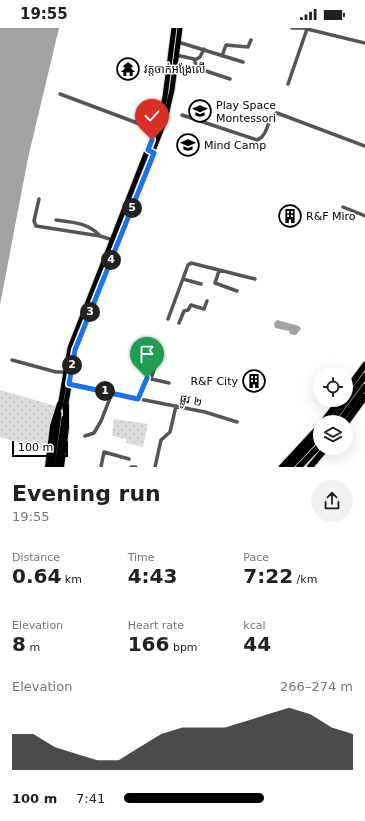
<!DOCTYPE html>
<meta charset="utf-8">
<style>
:root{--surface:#fff;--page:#f2f2f2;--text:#202124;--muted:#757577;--accent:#000}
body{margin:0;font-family:"DejaVu Sans","Noto Sans Khmer",sans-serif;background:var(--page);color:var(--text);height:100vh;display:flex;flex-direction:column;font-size:15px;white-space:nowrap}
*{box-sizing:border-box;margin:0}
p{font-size:13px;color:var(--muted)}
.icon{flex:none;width:22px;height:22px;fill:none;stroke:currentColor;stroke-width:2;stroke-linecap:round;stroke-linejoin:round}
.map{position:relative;height:439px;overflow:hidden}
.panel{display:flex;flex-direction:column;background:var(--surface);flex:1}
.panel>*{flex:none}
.fabs{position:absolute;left:313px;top:339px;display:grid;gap:8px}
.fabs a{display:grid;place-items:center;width:40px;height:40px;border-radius:50%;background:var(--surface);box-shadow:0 4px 16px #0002;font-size:20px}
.scale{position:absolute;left:12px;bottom:10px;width:56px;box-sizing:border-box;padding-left:4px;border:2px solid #000;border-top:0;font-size:11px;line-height:14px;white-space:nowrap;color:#000;-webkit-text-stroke:3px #fff;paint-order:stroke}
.pin{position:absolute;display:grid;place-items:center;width:34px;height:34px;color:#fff;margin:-41px -17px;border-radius:50% 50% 50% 0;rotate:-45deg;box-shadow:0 0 4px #0007}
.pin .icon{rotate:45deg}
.km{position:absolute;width:20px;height:20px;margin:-10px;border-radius:50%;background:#222;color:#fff;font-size:11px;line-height:20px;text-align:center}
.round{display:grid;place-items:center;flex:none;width:42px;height:42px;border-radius:21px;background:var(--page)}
.headline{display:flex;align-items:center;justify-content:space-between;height:68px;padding:0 12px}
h1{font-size:22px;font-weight:600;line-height:30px}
.figures{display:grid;grid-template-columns:repeat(3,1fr);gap:6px;height:68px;padding:4px 12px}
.figures div{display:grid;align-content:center}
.figures b{font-size:20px;font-weight:600}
.figures small{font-size:11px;font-weight:400}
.figures p{font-size:11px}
.chart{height:112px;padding:8px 12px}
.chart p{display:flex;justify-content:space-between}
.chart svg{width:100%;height:72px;margin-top:4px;fill:var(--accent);opacity:.7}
ul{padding:0 12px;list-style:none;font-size:13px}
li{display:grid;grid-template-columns:64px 48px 1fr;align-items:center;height:30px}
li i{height:10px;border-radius:5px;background:var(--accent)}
.status{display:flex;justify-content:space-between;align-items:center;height:28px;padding:0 20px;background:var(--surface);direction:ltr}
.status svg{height:11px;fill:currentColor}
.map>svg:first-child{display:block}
.grass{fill:url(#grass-dots)}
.water{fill:#a3a3a3}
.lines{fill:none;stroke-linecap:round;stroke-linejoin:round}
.primary-casing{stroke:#dbdbdb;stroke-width:7}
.highway-casing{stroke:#dbdbdb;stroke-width:8}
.street{stroke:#555;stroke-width:3.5}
.primary{stroke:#000;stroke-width:5}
.highway{stroke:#000;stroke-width:6}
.route-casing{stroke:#fff;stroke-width:8}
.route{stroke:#1a73e8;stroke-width:5}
.labels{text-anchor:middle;stroke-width:3;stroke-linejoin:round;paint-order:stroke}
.poi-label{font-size:11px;fill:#000;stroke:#fff;text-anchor:start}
.street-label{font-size:11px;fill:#000;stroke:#fff}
</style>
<div class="status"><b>19:55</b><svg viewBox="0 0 49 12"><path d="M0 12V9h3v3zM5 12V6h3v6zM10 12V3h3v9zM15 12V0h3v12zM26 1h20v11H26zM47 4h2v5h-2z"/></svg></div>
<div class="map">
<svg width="365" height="439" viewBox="0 0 365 439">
<defs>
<pattern id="grass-dots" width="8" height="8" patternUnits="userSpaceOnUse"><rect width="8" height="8" fill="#dcdcdc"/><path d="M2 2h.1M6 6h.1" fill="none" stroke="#bbb" stroke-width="1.8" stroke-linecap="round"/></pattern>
</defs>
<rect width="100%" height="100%" fill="#fff"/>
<path class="grass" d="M0,362L56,378L49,398L46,422L0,409Z
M114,391L148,396L143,419L126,415V411L112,408Z"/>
<path class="water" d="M0,0H59L28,130L0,277Z
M277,292L299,298L301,301L296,307L290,306L289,303L275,300L274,295Z"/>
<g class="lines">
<g class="primary-casing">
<path id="primary" d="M60,379L70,320L160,90L165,69L174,0
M65,381L75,322L165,92L172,62L180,0
M52,439L59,386
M57,439L64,390"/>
</g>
<g class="highway-casing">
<path id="highway" d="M346,363L365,337
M323,394L340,372
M331,394L365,348
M339,394L365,359
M346,395L365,369
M48,439L53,398L60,376
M61,439L66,400V377
M282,439L320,398
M290,439L320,407
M299,439L320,417
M310,439L326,420"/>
</g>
<path class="street" d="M292,0H303L365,15
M178,14L243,34
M176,27L194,31L197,40L230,51
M222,28L226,17L248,19L251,12
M195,32L200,29L204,21
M288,56L307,1
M60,66L156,102
M182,87L257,112C270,107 266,88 277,85L365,118
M39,171L34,193L36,198L100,208L113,212
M343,179L365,188
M56,192C72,194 89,195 100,208
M219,243L215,255L237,263
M183,251L201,256
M168,291L188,237L191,235L255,251
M179,295L184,283L188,282L191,277L204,281L207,273
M12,332L56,344H65
M151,351L157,332
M69,357L205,384L237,394
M138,371L147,350L169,355
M85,408L94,405L101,393L112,365
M101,439L104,424L129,431
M131,439H136
M155,439L161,412L170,404L176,378"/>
<use href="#primary" class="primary"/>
<use href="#highway" class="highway"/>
</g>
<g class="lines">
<g class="route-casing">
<path id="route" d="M147,350L138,371L69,356L75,322L154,125L148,122L152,112"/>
</g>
<use href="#route" class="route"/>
</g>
<defs>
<g id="temple-ring" transform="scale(1.15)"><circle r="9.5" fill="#fff" stroke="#000" stroke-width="1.5"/><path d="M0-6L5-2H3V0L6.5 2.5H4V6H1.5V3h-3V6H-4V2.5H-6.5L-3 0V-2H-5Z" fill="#000"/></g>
<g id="school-ring" transform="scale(1.15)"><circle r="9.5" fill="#fff" stroke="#000" stroke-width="1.5"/><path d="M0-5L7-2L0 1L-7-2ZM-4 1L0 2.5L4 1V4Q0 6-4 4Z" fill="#000"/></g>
<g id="university-ring" transform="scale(1.15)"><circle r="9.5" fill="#fff" stroke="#000" stroke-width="1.5"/><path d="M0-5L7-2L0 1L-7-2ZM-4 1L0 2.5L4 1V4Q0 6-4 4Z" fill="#000"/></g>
<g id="building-ring" transform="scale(1.15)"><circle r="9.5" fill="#fff" stroke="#000" stroke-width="1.5"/><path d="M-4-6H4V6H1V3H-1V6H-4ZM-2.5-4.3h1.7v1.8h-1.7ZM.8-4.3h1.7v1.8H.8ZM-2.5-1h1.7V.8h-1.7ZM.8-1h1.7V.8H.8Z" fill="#000"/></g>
</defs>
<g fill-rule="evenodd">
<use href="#temple-ring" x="128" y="41"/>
<use href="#school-ring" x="200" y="83"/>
<use href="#university-ring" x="188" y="117"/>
<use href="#building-ring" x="290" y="188"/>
<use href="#building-ring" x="254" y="353"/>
</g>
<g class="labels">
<g class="poi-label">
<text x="144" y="45">វត្តចាក់អង្រែលើ</text>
<text x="216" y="81">Play Space<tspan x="216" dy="13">Montessori</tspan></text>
<text x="204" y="121">Mind Camp</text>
<text x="306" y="192">R&amp;F Miro</text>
<text x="238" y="357" text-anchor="end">R&amp;F City</text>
</g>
<g class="street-label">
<text transform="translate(191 372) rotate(12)" y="4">ផ្លូវ ២</text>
</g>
</g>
</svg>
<div class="fabs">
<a><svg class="icon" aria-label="locate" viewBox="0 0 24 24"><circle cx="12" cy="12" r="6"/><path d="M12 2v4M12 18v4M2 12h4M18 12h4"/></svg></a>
<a><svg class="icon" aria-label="layers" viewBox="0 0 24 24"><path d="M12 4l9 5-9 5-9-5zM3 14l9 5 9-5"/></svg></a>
</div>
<div class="scale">100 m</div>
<div class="pin" style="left:147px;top:350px;background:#1e9e55"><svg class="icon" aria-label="arrive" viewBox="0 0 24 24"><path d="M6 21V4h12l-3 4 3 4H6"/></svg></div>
<div class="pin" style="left:152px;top:112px;background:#d93025"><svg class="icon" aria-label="check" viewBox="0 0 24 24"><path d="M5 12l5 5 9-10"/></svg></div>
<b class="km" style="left:105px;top:363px">1</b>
<b class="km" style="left:72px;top:337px">2</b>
<b class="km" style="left:90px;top:284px">3</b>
<b class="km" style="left:111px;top:232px">4</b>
<b class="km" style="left:132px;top:180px">5</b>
</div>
<section class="panel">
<div class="headline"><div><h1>Evening run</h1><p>19:55</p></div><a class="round"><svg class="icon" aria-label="share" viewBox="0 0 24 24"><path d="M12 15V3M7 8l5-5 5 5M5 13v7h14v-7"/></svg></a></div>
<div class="figures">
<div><p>Distance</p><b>0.64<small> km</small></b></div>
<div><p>Time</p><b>4:43</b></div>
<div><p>Pace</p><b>7:22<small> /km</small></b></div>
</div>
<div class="figures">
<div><p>Elevation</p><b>8<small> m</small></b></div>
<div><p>Heart rate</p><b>166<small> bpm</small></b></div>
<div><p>kcal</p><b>44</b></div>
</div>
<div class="chart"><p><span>Elevation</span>266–274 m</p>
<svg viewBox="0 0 160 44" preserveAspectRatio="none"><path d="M0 44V22L10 22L20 30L30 34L40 38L50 38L60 30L70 22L80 18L90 18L100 18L110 14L120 10L130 6L140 10L150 18L160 22V44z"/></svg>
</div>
<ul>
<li><b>100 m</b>7:41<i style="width:61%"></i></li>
</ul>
</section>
